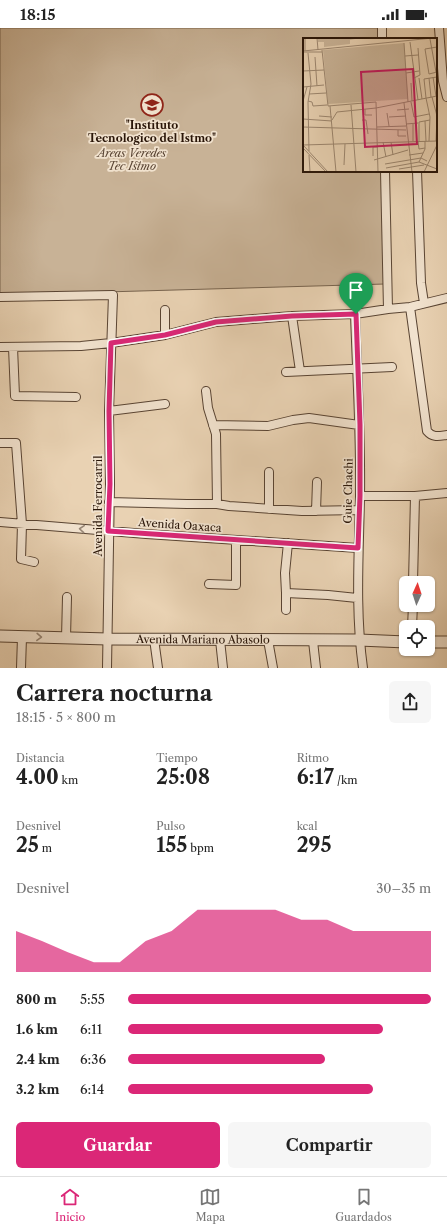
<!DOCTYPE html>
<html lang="es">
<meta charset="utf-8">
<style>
:root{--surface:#fff;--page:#f6f6f6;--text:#222;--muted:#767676;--line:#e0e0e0;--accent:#db2777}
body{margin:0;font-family:"Libre Caslon Text",serif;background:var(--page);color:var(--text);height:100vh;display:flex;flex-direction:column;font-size:15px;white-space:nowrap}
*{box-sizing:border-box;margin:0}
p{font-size:13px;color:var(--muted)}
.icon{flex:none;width:22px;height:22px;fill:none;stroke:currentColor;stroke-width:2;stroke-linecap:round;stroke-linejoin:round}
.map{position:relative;height:640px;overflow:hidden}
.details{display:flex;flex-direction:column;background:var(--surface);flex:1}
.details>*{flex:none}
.needle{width:26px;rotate:3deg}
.fabs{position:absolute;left:399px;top:548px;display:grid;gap:8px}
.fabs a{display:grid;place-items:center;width:36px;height:36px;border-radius:6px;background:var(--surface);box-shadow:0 1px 3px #0004;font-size:20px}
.pin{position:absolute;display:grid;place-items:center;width:34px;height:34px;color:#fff;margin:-41px -17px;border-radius:50% 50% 50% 0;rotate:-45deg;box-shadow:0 0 4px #0007}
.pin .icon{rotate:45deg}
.round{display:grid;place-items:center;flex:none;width:42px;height:42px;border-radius:6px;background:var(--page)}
.head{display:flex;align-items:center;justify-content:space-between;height:68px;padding:0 16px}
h1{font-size:22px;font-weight:800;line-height:30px}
.stats{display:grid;grid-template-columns:repeat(3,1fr);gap:6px;height:68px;padding:4px 16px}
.stats div{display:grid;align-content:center}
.stats b{font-size:20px;font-weight:800}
.stats small{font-size:11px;font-weight:400}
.stats p{font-size:11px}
.chart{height:112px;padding:8px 16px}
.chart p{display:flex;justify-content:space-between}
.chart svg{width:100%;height:72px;margin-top:4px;fill:var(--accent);opacity:.7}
.primary-button{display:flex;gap:8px;margin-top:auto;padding:8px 16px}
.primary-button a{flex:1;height:46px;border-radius:6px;background:var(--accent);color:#fff;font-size:16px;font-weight:800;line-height:46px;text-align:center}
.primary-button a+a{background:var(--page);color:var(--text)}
ul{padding:0 16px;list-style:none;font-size:13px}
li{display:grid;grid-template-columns:64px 48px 1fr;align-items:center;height:30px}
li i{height:10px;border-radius:5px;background:var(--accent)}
.status{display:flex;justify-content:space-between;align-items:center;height:28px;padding:0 20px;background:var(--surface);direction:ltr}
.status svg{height:11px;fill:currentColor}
.menu{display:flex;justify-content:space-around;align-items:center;height:56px;border-top:1px solid var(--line);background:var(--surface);font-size:11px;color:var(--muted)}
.menu a{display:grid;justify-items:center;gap:2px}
.menu .on{color:var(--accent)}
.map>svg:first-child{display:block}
.green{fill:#c8b296;stroke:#78644f}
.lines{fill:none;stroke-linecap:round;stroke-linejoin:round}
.minor-casing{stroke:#594433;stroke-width:10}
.tertiary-casing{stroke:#594433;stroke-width:13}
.minor{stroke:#f1e2ce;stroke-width:8}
.tertiary{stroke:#f1e2ce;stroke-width:11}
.oneway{stroke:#978675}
.route-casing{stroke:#fff;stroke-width:8}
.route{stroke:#db2777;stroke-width:5}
.labels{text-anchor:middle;stroke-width:3.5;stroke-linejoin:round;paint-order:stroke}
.poi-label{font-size:11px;font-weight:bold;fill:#291508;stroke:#f1e2ce}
.park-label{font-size:11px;font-style:italic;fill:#594433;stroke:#f1e2ce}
.street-label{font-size:11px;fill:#291508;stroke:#f1e2ce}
.inset-road{fill:none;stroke:#9c866f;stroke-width:1}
.view{fill:#c2185b;fill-opacity:0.15;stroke:#c2185b;stroke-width:2}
.inset-edge{fill:none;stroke:#291508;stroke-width:2}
</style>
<div class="status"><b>18:15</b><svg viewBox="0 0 49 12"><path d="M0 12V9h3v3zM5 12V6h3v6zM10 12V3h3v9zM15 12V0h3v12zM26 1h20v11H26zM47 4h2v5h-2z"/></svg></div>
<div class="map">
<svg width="447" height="640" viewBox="0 0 447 640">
<rect width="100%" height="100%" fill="#e9d2b3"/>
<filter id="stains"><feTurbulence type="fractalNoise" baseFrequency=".005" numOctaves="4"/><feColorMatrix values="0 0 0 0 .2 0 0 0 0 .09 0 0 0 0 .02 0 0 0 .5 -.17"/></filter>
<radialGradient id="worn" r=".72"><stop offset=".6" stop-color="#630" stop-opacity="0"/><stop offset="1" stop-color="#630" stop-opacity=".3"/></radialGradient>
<path class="green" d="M0,0H381V11H304V143H383L385,256L0,267Z"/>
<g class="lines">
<g class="minor-casing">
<path id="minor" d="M382,0V11
M439,0L443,53L447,69
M385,143L388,281
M417,143L421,255L424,275
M0,269L113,267L109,383L110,456L107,640
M410,279L427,403C433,410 439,408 447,407
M355,286C357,347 361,407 360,468C359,526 355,583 363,640
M292,288L300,343
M165,307V282
M0,319L81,318L111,315L165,307L216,294L292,288L355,286L388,281L410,279L447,270
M13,319L15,368L76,369
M286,344L392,339
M206,363L208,380L216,406L217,476
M109,383L165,376
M213,397L268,398L293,392L309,390L359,397
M0,415H16L22,496L21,531L34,534
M360,468H415L447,465
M109,474L187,476H217L229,478L302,483L359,482
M269,481V444
M316,483L317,454
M0,494L146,506L358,520
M288,515L285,545L286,565L328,567L357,570
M413,555L415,468
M209,556L236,557V512
M286,565V582
M412,599L413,577
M66,610L67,569
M154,611L158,640
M220,612L223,640
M268,612L273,640
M313,613L316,640
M21,640L22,609"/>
</g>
<g class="tertiary-casing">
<g id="tertiary">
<path id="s1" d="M0,608L108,611L359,612L406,614"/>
<path d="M428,614H447"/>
</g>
</g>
<use href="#minor" class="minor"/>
<use href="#tertiary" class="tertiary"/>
</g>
<defs><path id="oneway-chevron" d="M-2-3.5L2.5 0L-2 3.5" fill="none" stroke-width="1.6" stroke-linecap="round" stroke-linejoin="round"/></defs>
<g class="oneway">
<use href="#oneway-chevron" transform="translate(82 501) rotate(-175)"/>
<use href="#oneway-chevron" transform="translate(39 609) rotate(2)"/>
</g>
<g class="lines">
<g class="route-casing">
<path id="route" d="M356,286L360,397V468L358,520L108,503L110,456L109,383L111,315L165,307L216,294L292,288Z"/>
</g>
<use href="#route" class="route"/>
</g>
<defs>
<g id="university-ring" transform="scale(1.15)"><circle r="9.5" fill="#f1e2ce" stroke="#8f2418" stroke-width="1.5"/><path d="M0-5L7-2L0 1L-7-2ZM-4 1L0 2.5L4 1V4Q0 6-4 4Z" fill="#8f2418"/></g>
</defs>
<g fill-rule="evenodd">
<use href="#university-ring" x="152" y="77"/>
</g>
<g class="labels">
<g class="poi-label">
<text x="152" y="101">"Instituto<tspan x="152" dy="13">Tecnologico del Istmo"</tspan></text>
</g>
<g class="park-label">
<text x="132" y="129">Areas Veredes<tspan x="132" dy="13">Tec Istmo</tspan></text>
</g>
<g class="street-label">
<text transform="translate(348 463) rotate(-89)" y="4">Guie Chachi</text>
<text transform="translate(98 478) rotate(-90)" y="4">Avenida Ferrocarril</text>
<text transform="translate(180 497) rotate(4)" y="4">Avenida Oaxaca</text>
<text dy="4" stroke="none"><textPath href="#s1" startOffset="203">Avenida Mariano Abasolo</textPath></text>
</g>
</g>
<g transform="translate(303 10)">
<rect width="134" height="134" fill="#e9d2b3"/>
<path d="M15,0H52V1L47,2V6L21,9V4H15ZM101,5L105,61L25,66L20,12Z" fill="#c8b296"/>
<path class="inset-road" d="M2,0V13M14,0L15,12M127,1L133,34M107,4L115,62M101,5L105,64M134,9L122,11L126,36L134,34M19,12L25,68L73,64L75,134M0,13L130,0M0,14H19M5,15L8,46L5,64L6,113M102,18L115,17M12,19L14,48M0,30V47M0,33L21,32M103,35L116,33M130,39L133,58M111,40L117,37L115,10M116,40L119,61M126,40L128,59M108,45L109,63M0,49L21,47M6,56L23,55M129,59L134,78L133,103M123,60L127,79L126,103M123,60L121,41L134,39M0,63L4,49M5,63L9,64L10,68L24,67M108,64L111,79L126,76M101,65L109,134M48,67L53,134M27,68L33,134M62,71V77H69M94,72L106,71M84,75L86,88M16,78L29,79M86,79L103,78M0,81L29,83M29,82L34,74L73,70L134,58M59,82H63L65,96M122,83L123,103M103,86L115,85M110,86V103M0,89L103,92M74,89L103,88M95,92V98H103M115,103L116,111L122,110M116,103V84L127,82M80,104L83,119M88,104L90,117M0,107L134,103M0,107L25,134M0,110L23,134M6,117L7,134M106,117L120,115M70,118V109H75M71,122L105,112M116,124L122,111V103M82,126L118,120L124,123M41,127L42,106M83,130L116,124L134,131M96,131L121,127M121,134L134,107"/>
<path class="view" d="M110,31L114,106L62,109L58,34Z"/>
<rect width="134" height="134" class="inset-edge"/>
</g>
<rect width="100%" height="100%" filter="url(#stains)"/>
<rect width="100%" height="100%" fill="url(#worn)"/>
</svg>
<div class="fabs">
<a><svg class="needle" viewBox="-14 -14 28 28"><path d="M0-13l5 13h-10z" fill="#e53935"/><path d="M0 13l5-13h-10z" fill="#767676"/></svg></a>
<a><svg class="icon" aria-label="locate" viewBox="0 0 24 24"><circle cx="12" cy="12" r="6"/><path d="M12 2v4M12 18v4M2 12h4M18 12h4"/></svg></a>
</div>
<div class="pin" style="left:356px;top:286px;background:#1e9e55"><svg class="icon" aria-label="arrive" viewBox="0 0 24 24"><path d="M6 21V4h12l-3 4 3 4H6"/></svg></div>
</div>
<section class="details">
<div class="head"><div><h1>Carrera nocturna</h1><p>18:15 · 5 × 800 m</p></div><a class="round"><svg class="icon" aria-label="share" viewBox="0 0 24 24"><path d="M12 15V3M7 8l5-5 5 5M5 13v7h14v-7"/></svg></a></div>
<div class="stats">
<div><p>Distancia</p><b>4.00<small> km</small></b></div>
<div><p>Tiempo</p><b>25:08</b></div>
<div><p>Ritmo</p><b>6:17<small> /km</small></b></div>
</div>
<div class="stats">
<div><p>Desnivel</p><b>25<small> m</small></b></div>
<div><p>Pulso</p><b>155<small> bpm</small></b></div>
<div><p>kcal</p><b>295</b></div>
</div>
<div class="chart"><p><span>Desnivel</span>30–35 m</p>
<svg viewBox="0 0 160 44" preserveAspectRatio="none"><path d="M0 44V19L10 25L20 32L30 38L40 38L50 25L60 19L70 6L80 6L90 6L100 6L110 12L120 12L130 19L140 19L150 19L160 19V44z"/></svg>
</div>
<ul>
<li><b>800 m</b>5:55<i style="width:100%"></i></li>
<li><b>1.6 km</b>6:11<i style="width:84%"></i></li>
<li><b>2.4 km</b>6:36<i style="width:65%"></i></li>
<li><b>3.2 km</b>6:14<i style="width:81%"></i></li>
</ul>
<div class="primary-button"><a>Guardar</a><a>Compartir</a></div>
</section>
<nav class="menu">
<a class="on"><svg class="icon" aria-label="home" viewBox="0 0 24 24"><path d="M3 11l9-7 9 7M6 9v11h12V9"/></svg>Inicio</a>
<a><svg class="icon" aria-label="map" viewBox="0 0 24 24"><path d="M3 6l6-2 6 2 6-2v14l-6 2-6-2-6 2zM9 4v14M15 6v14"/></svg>Mapa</a>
<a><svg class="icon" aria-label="saved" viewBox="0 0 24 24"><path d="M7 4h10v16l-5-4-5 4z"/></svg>Guardados</a>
</nav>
